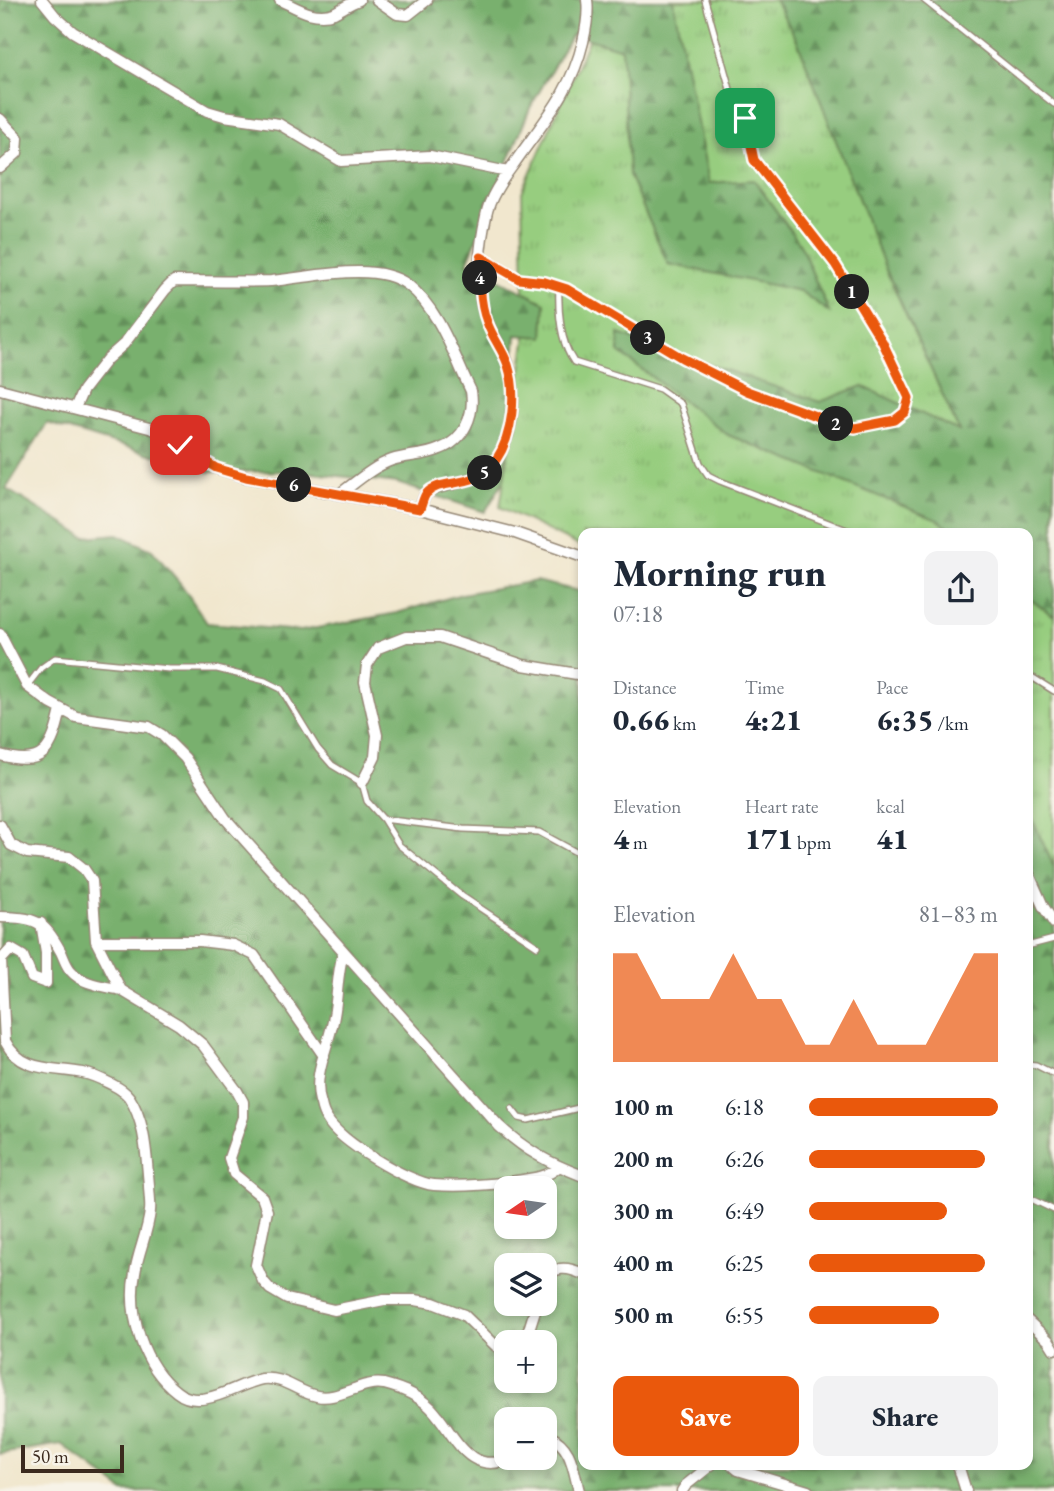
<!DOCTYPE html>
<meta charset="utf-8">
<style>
:root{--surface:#fff;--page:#f2f2f3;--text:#1f2937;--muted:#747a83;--accent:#ea580c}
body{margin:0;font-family:"EB Garamond",serif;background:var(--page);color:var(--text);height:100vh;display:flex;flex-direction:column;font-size:26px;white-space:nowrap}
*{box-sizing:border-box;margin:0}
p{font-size:23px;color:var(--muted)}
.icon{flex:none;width:38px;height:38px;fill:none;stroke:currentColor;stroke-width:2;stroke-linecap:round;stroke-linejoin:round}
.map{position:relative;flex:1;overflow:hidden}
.details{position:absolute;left:578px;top:528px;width:455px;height:942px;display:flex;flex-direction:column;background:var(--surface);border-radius:14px;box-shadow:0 4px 10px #0003}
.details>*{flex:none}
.needle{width:46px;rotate:257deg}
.fabs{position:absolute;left:494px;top:1176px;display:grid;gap:14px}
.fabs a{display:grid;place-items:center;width:63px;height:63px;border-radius:14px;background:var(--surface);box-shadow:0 4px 10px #0003;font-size:35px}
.scale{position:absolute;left:21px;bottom:18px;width:103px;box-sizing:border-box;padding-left:7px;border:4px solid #3b2a1e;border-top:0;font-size:19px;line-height:24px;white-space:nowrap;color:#3b2a1e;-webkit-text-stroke:5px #f7f3e8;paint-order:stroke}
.pin{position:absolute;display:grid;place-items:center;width:60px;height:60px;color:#fff;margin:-30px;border-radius:14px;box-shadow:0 4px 10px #0006}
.km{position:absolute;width:35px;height:35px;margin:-18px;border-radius:50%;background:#222;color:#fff;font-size:19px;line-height:35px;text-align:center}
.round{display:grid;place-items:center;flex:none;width:74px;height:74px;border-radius:14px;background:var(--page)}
.summary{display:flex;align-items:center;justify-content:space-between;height:119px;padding:0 35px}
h1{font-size:38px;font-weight:800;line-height:52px}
.figures{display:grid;grid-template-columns:repeat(3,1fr);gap:10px;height:119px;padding:7px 35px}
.figures div{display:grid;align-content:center}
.figures b{font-size:30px;font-weight:800}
.figures small{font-size:19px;font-weight:400}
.figures p{font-size:19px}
.chart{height:196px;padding:14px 35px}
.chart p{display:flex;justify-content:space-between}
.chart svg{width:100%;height:126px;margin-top:7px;fill:var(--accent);opacity:.7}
.action{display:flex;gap:14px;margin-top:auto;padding:14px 35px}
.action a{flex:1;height:80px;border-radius:14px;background:var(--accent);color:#fff;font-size:28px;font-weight:800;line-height:80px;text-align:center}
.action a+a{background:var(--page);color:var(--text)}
ul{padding:0 35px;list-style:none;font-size:23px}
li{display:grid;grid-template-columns:112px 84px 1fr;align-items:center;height:52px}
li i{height:18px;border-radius:9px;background:var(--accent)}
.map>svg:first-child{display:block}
.grass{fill:url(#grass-tufts);stroke:#697c4e;stroke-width:2}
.forest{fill:url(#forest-firs);stroke:#5a6d46;stroke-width:2;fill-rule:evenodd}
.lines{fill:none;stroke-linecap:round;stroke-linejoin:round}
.lane-casing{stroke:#968876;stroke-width:8}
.street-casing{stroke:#968876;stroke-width:13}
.lane{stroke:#fff;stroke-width:5}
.street{stroke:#fff;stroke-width:10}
.route-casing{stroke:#fff;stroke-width:14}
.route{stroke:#ea580c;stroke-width:9}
</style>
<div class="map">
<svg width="1054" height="1491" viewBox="0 0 1054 1491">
<defs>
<pattern id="grass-tufts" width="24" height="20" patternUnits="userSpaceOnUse" patternTransform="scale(1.75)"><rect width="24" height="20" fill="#97cd7f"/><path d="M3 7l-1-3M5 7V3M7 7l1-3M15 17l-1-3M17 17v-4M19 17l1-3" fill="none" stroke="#83b06d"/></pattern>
<pattern id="forest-firs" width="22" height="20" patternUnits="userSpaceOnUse" patternTransform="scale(1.75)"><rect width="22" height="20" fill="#79b06e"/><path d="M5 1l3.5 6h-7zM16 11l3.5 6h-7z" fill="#648f5a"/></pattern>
</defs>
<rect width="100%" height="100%" fill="#f7f3e8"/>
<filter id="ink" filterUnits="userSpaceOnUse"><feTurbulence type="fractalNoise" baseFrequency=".0143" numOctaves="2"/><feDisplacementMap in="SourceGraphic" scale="14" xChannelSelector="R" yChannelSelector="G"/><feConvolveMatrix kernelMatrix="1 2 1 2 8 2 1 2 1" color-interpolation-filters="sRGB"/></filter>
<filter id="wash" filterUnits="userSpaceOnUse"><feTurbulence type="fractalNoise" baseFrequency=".00686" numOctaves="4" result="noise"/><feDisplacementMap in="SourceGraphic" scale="28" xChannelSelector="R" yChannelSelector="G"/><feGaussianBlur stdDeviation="1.57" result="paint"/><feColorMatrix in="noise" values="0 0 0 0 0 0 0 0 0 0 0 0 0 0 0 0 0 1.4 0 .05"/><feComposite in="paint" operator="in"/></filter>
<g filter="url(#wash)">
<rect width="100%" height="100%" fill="#f1e7ce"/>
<path class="grass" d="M606,0H1054V869L1027,819V534H583V548L500,507L525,342L522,192Z"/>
<path class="forest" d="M0,0H673L709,183L754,180L800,244L829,312L800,291L668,264L629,175L622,49L572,34L530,108L467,263L545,303L543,337L516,335L504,480L485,512L397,483L297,471L209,472L47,423L6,489L85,537L118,534L152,550L181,584L207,623L301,631L397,613L462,594L536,581L583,592V1465H1027V808L1054,867V1491H124L61,1444L0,1454ZM506,1188H544V1227H506ZM506,1265H544V1304H506ZM506,1342H544V1381H506ZM506,1419H544V1458H506Z
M775,0H1054V616L1027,597V534H955L940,521L728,435L619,352V334L820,402L862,386L959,431L886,270L797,40Z"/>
</g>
<g filter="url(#ink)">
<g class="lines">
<g class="lane-casing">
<path id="lane" d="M924,0L1054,104
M481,257L519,279L545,282L567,289L682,358L747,391L840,425L855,428L895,420L905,412L909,398L882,341L835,264L754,160L745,118L733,100L705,0
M559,286C558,309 560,342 574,362L660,389L681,404L700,463L708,475L720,481L857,534
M1027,674L1054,691
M27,686L41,668L55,658L169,669H217L265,681L281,689L318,749L332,765L362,783L367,801L383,819L463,829L539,832L583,856
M383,819L399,845L462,896L537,946
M1027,946L1054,939
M1027,1064L1036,1065L1054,1074
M512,1109L519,1118L528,1120L583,1107
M1027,1197L1054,1210"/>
</g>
<g class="street-casing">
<path id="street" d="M42,0L55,16L73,32L207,111L224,116L279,124L341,161L430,156L508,172
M280,0C297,8 314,20 334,13C342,9 350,3 359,0
M377,0L397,14L408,15L427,0
M0,119L18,138L17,153L0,168
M0,389L153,429L216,468L246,477L420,509L515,533L583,557
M75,408L83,390L107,359L124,344L165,290L174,281C207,281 239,282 271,281C309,278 376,260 408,285C439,309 454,356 471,391C475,415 464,440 440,449C425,456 407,455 392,460C374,466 356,482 341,493
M420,509C422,505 423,498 426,494C430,489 438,488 445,486C477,478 491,476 505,443C514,421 516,387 508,364C501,344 488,330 482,306C476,279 480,243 486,216C489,198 502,180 513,165C542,123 571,93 583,42C586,29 589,14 587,0
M0,634L27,686L50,703L76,717L149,727L162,735L185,758L225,818L499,1126C526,1151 549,1163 583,1176
M0,755C45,768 52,749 61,710
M362,783L375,757L377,735L365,682L367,665L378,648L406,637H440L523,665L583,675
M0,825L11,845L27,853L69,857L84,869L92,881L96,941L121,990L179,1025L203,1045L237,1091L243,1102V1117L229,1158L234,1174L262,1197L267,1211L256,1265L263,1281L270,1289L287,1299L334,1310L384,1300H415L433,1303L464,1315L496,1346L506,1350
M1027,870L1043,906L1054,923
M0,917C35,918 43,919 61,952C64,958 66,966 71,971C83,985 105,986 121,990
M41,923L46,953V983L32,978L23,956L11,949L1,960L5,1041C21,1073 53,1067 83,1073C94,1075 103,1080 113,1085C119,1088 125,1092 129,1097C146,1123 146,1155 149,1185C149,1193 151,1203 150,1211C148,1232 138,1252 135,1273C127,1314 143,1366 177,1392C202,1412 236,1384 262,1379C284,1376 297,1392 317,1396C339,1401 361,1380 384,1384C400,1388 419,1396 431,1408C455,1433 467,1478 511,1458
M96,941H200L233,945L254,955L324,1056
M343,953C337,974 338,994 334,1016C330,1044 311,1075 321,1104C322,1109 324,1115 327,1119C339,1141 409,1183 434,1185C458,1187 484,1185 509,1182C526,1179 546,1179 558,1167
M544,1280C554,1265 568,1267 583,1274
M1027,1320L1049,1341L1054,1349
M525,1342L537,1304
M544,1437L549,1436C572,1446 573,1469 579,1491
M732,1465L738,1470L808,1491
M958,1465L966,1491
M682,1491L686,1485L711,1465"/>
</g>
<use href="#lane" class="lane"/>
<use href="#street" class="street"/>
</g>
</g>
<g class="lines" filter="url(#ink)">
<g class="route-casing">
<path id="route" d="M180,445L216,468L246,477L420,509C422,505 423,498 426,494C442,476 474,492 496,460C513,435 517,393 508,365C503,350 492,337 487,322C479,301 480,279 481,257L519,279L545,282L567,289L682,358L747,391L840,425L855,428L895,420L905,412L909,398L882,341L835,264L754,160L745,118"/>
</g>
<use href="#route" class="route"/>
</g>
</svg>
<div class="fabs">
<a><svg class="needle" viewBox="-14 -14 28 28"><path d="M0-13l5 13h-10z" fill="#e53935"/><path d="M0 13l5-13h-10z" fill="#747a83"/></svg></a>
<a><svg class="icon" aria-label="layers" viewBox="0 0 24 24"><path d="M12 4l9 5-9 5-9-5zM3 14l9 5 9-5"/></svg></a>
<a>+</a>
<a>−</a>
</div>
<div class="scale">50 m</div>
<div class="pin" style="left:745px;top:118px;background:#1e9e55"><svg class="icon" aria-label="arrive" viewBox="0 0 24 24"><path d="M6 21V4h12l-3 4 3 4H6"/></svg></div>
<div class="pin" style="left:180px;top:445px;background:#d93025"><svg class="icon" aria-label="check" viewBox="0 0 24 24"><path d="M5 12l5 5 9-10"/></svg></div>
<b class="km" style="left:852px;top:292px">1</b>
<b class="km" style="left:836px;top:424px">2</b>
<b class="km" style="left:648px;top:338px">3</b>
<b class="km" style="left:480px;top:278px">4</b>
<b class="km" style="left:485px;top:473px">5</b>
<b class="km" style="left:294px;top:485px">6</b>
<section class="details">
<div class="summary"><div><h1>Morning run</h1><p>07:18</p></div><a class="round"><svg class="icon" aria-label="share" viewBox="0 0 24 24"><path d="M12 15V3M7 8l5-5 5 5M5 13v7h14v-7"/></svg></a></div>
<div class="figures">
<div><p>Distance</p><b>0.66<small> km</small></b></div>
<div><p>Time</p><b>4:21</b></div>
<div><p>Pace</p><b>6:35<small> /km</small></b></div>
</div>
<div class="figures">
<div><p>Elevation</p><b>4<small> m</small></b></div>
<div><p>Heart rate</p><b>171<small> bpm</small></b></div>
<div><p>kcal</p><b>41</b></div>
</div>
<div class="chart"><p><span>Elevation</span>81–83 m</p>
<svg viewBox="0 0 160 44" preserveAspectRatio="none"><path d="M0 44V6L10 6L20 22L30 22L40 22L50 6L60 22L70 22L80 38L90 38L100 22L110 38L120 38L130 38L140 22L150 6L160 6V44z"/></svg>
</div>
<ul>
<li><b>100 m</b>6:18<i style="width:100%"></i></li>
<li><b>200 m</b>6:26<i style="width:93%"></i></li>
<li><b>300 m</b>6:49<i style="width:73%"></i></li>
<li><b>400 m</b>6:25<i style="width:93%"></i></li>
<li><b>500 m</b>6:55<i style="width:69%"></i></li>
</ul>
<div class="action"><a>Save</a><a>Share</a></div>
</section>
</div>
